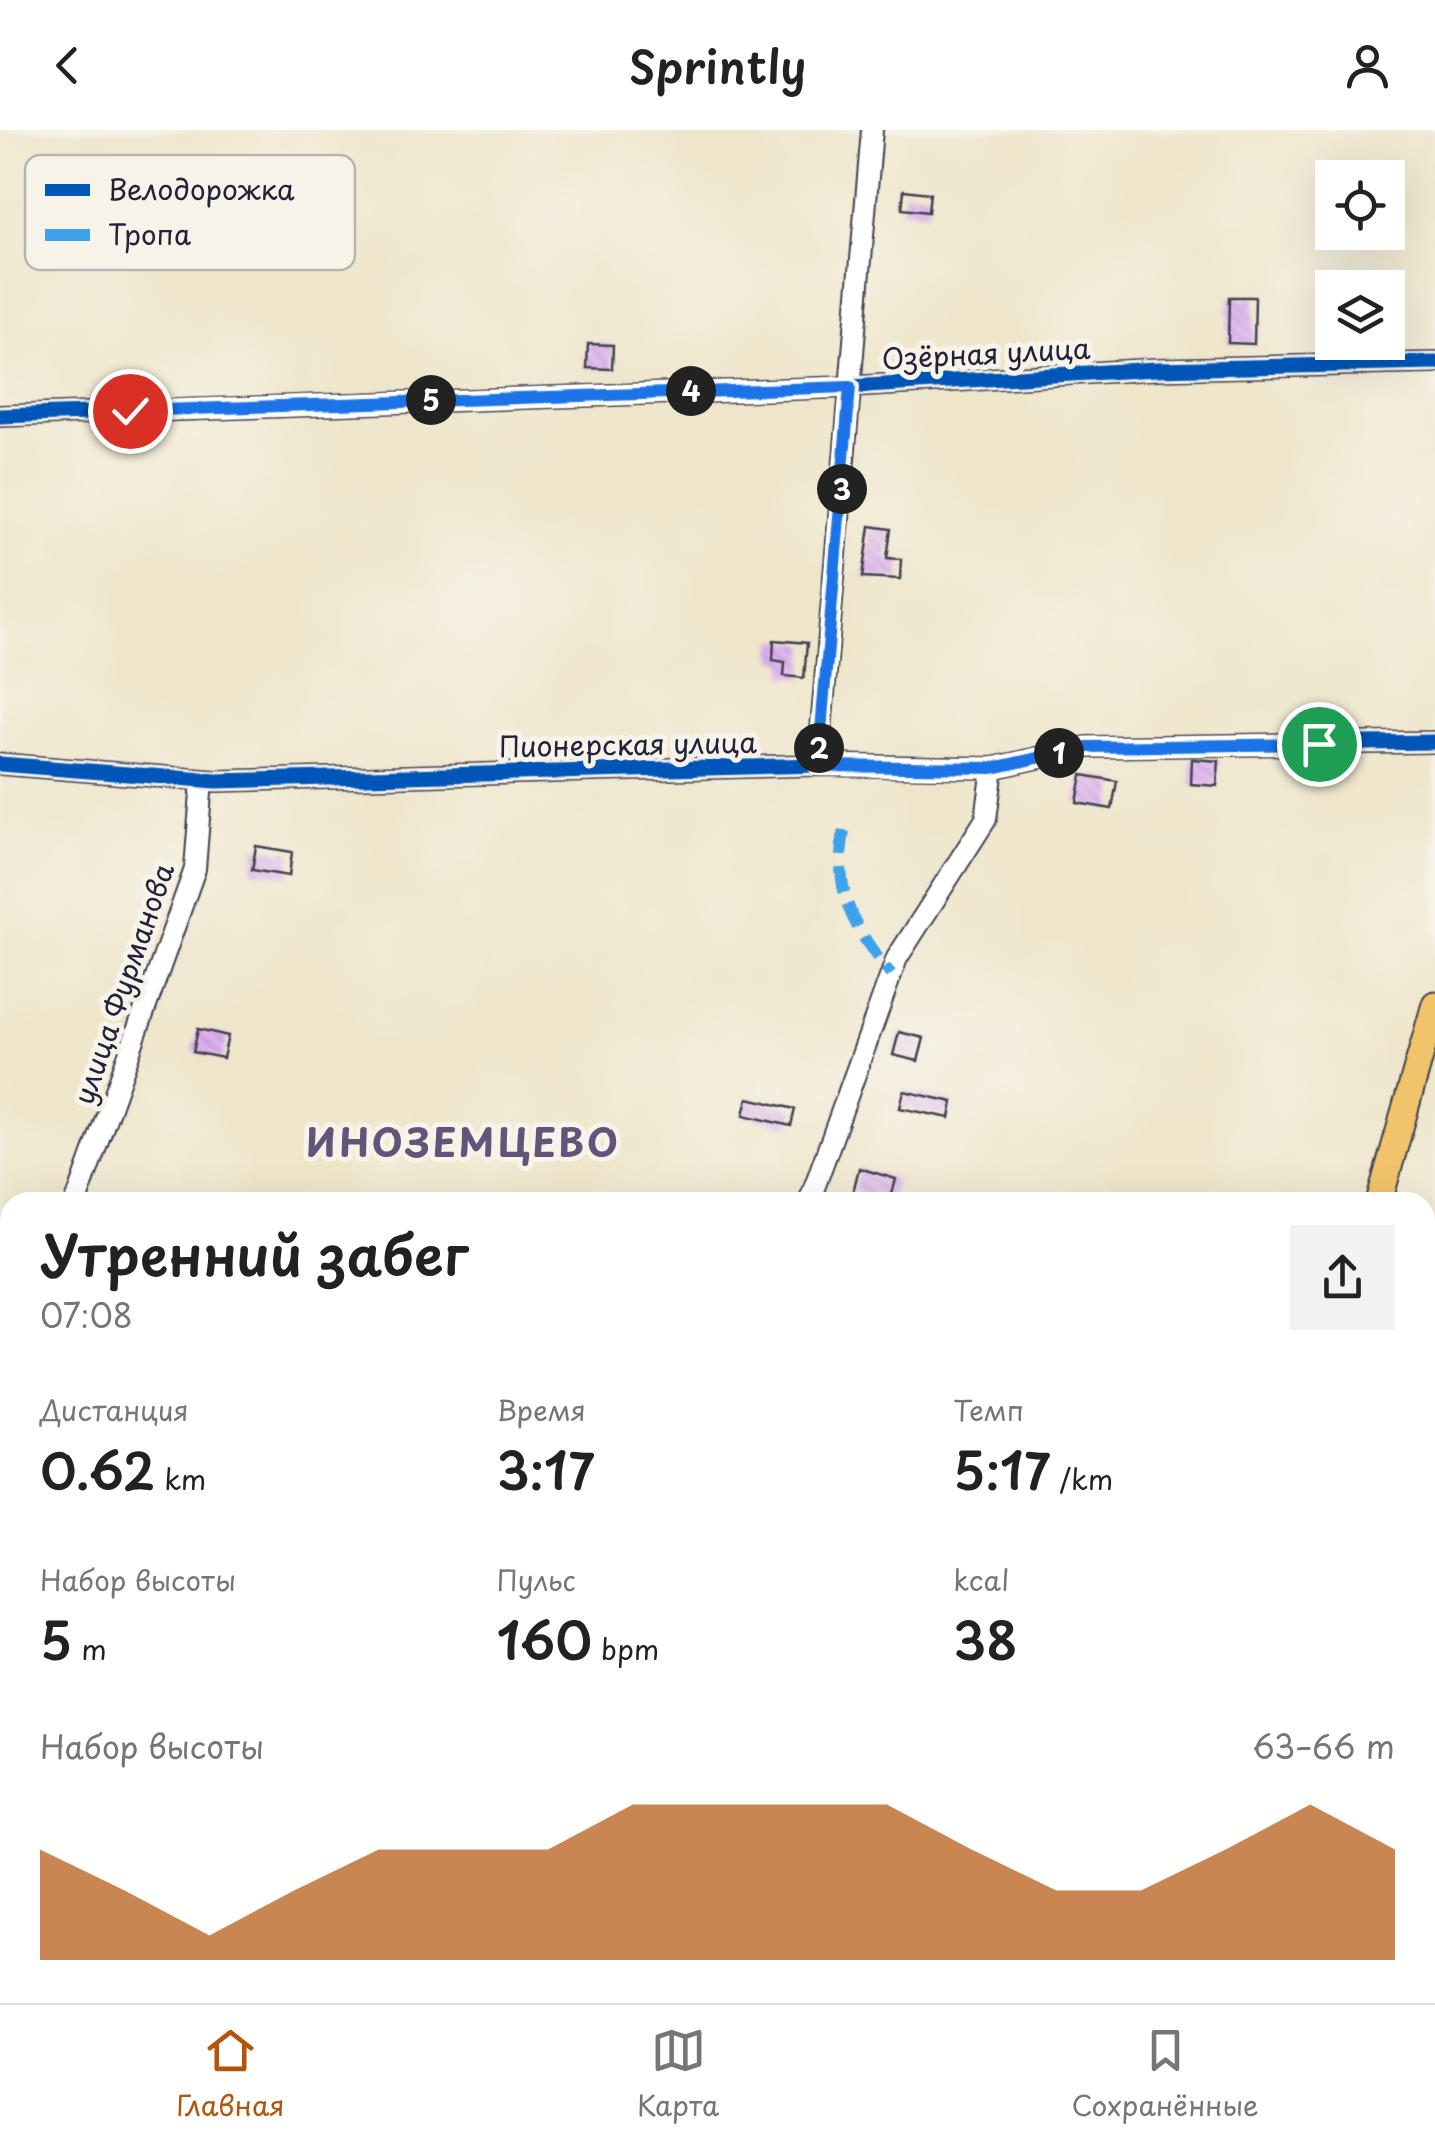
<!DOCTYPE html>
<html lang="ru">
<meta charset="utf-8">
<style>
:root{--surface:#fff;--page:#f2f2f2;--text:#222;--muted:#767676;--line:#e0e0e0;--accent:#b45309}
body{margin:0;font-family:"Playpen Sans",sans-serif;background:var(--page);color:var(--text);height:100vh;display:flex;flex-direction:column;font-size:38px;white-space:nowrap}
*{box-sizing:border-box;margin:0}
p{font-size:32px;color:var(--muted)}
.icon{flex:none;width:55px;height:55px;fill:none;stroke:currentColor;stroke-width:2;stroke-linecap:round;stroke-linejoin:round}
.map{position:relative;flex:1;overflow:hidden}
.panel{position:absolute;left:0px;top:1062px;width:1435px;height:812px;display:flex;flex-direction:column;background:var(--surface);border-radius:30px 30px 0 0;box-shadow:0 10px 40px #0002}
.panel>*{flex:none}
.tools{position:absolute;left:1315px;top:30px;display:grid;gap:20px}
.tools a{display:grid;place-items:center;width:90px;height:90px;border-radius:0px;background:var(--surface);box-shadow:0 10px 40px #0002;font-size:50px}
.pin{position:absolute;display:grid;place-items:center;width:85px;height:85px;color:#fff;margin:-42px;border:5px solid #fff;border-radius:50%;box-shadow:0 2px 10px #0007}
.km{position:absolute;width:50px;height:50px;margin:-25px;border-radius:50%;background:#222;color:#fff;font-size:28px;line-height:50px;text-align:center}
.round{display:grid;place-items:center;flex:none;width:105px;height:105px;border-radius:0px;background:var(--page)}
.head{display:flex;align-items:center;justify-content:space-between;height:170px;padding:0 40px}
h1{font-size:55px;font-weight:600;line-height:75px}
.figures{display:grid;grid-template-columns:repeat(3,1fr);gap:15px;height:170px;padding:10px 40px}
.figures div{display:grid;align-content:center}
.figures b{font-size:50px;font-weight:600}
.figures small{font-size:28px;font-weight:400}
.figures p{font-size:28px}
.chart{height:280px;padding:20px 40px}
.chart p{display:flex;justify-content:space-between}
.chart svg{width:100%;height:180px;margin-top:10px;fill:var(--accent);opacity:.7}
header{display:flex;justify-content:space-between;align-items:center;height:130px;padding:0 40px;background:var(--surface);font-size:45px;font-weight:600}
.menu{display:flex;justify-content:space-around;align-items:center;height:140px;border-top:2px solid var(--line);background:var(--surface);font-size:28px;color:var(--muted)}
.menu a{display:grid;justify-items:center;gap:5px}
.menu .current{color:var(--accent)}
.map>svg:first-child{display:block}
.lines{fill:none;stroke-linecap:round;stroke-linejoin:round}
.stream{stroke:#5da9d6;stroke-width:5}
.building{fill:url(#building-back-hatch)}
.minor-casing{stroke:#413f50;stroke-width:24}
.major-casing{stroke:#413f50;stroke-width:29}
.minor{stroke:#fff;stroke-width:20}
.major{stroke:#f1c36a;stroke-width:25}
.quiet{stroke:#3ea2ec;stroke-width:12;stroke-dasharray:25 12;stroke-linecap:butt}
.cycleway-casing{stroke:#f7f3e8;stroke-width:21}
.cycleway{stroke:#0057b8;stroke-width:15}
.route-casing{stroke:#fff;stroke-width:20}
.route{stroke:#1a73e8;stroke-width:12}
.labels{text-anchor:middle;stroke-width:10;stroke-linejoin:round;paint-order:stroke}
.street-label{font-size:28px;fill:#22223b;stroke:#f7f3e8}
.district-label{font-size:38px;font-weight:bold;letter-spacing:2.5px;fill:#63547a;stroke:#f7f3e8}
.key{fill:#f7f3e8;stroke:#b7b4b4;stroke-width:2.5}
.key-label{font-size:28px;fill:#22223b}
</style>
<header><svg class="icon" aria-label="back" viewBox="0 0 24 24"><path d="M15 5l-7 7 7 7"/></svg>Sprintly<svg class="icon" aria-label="person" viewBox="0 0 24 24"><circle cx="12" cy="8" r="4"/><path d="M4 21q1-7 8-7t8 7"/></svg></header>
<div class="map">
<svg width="1435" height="1873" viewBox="0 0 1435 1873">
<defs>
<pattern id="building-back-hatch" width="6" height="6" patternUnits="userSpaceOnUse" patternTransform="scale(2.5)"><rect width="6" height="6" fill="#dcb0f0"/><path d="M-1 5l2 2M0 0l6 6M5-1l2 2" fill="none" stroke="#bc97cf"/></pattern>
</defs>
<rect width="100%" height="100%" fill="#f7f3e8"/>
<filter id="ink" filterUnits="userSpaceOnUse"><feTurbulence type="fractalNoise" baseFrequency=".01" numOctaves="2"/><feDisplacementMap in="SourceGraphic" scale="20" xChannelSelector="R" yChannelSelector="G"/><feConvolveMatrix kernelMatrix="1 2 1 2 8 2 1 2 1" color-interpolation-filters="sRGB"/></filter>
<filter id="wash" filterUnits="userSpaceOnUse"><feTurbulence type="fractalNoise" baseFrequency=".0048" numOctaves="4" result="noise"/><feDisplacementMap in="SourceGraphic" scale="40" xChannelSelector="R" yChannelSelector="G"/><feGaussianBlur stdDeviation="2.25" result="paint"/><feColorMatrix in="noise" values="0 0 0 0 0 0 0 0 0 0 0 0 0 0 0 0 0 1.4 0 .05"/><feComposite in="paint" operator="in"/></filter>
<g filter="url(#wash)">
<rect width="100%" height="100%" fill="#eee5ca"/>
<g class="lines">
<path class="stream" d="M1425,1804L1435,1805
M663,1873L676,1865"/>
</g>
<g id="blocks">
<path class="building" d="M904,60L930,63L928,82L902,79Z
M1229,167H1255L1254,214L1228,213Z
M588,214L613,215L612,239L587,238Z
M870,396L891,399L887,428L901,429L900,449L863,447Z
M774,510L807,513L804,548L784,546L785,532L773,530Z
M1192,629L1219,631L1217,656L1191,654Z
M1082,645L1117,651L1112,679L1077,673Z
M256,716L292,722L289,746L252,740Z
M198,899L228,906L223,928L193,922Z
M899,902L924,908L918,931L893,925Z
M904,961L953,972L950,988L900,978Z
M748,968L795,979L791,996L744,985Z
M859,1038L896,1049L890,1072L853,1062Z"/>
</g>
</g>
<g filter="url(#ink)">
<use href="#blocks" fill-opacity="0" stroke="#413f50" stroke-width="2.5"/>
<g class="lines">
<g class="minor-casing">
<path id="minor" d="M0,286L850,257L1156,239L1435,233
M0,634L216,651L818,635L993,638L1087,617L1435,612
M818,635L872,0
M76,1072L195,739L202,650
M809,1072L897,828L986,689L993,638
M0,1222L10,1225
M0,1287L10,1258
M1425,1470L1435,1471
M0,1692L10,1695
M524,1873L526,1865"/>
</g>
<g class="major-casing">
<path id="major" d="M1379,1072L1435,874
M1163,1873L1166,1865"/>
</g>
<use href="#minor" class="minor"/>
<use href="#major" class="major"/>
<path class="quiet" d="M844,701C833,765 853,796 891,845"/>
<g class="cycleway-casing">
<path id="cycleway" d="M0,286L850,257L1156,239L1435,233
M0,634L216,651L818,635L993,638L1087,617L1435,612"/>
</g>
<use href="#cycleway" class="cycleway"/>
</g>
</g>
<g class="lines" filter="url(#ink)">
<g class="route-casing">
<path id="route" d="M130,281L850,257L818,636L993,638L1086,617L1319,614"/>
</g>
<use href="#route" class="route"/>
</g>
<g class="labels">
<g class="street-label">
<text transform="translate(986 224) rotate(-3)" y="10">Озёрная улица</text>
<text transform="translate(628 615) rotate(-1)" y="10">Пионерская улица</text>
<text transform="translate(124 854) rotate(-71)" y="10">улица Фурманова</text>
</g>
<g class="district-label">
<text x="463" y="1027">ИНОЗЕМЦЕВО</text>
</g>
</g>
<rect x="25" y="25" width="330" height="115" rx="15" class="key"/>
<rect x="45" y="54" width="45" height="12" fill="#0057b8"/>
<rect x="45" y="99" width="45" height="12" fill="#3ea2ec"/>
<g class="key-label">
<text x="108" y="70">Велодорожка</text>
<text x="108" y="115">Тропа</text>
</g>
</svg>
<div class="tools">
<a><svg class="icon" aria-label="locate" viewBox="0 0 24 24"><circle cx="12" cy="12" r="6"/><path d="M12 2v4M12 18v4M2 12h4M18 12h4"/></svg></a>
<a><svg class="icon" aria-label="layers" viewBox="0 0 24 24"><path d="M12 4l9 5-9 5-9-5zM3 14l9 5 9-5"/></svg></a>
</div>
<div class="pin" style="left:1319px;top:614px;background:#1e9e55"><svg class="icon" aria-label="arrive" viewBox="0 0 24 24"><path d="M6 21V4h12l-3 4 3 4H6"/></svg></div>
<div class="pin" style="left:130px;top:281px;background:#d93025"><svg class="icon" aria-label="check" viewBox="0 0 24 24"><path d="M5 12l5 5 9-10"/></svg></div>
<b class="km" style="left:1059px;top:623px">1</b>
<b class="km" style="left:819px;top:618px">2</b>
<b class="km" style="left:842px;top:359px">3</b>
<b class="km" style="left:691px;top:261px">4</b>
<b class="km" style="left:431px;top:270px">5</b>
<section class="panel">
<div class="head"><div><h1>Утренний забег</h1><p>07:08</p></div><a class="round"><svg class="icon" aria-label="share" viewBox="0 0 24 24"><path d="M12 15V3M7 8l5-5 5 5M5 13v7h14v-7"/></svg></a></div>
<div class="figures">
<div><p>Дистанция</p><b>0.62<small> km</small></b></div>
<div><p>Время</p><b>3:17</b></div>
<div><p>Темп</p><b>5:17<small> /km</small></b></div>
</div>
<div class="figures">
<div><p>Набор высоты</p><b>5<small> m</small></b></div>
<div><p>Пульс</p><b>160<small> bpm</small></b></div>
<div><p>kcal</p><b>38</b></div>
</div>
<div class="chart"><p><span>Набор высоты</span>63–66 m</p>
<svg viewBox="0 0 160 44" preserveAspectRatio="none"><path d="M0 44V17L10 27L20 38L30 27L40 17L50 17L60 17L70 6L80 6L90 6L100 6L110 17L120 27L130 27L140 17L150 6L160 17V44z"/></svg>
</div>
</section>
</div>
<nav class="menu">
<a class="current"><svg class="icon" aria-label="home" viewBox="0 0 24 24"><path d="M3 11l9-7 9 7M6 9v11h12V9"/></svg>Главная</a>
<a><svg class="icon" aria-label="map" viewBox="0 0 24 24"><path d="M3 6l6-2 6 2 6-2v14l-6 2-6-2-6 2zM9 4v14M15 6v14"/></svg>Карта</a>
<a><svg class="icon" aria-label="saved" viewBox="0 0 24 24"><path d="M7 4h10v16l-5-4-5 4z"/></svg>Сохранённые</a>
</nav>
